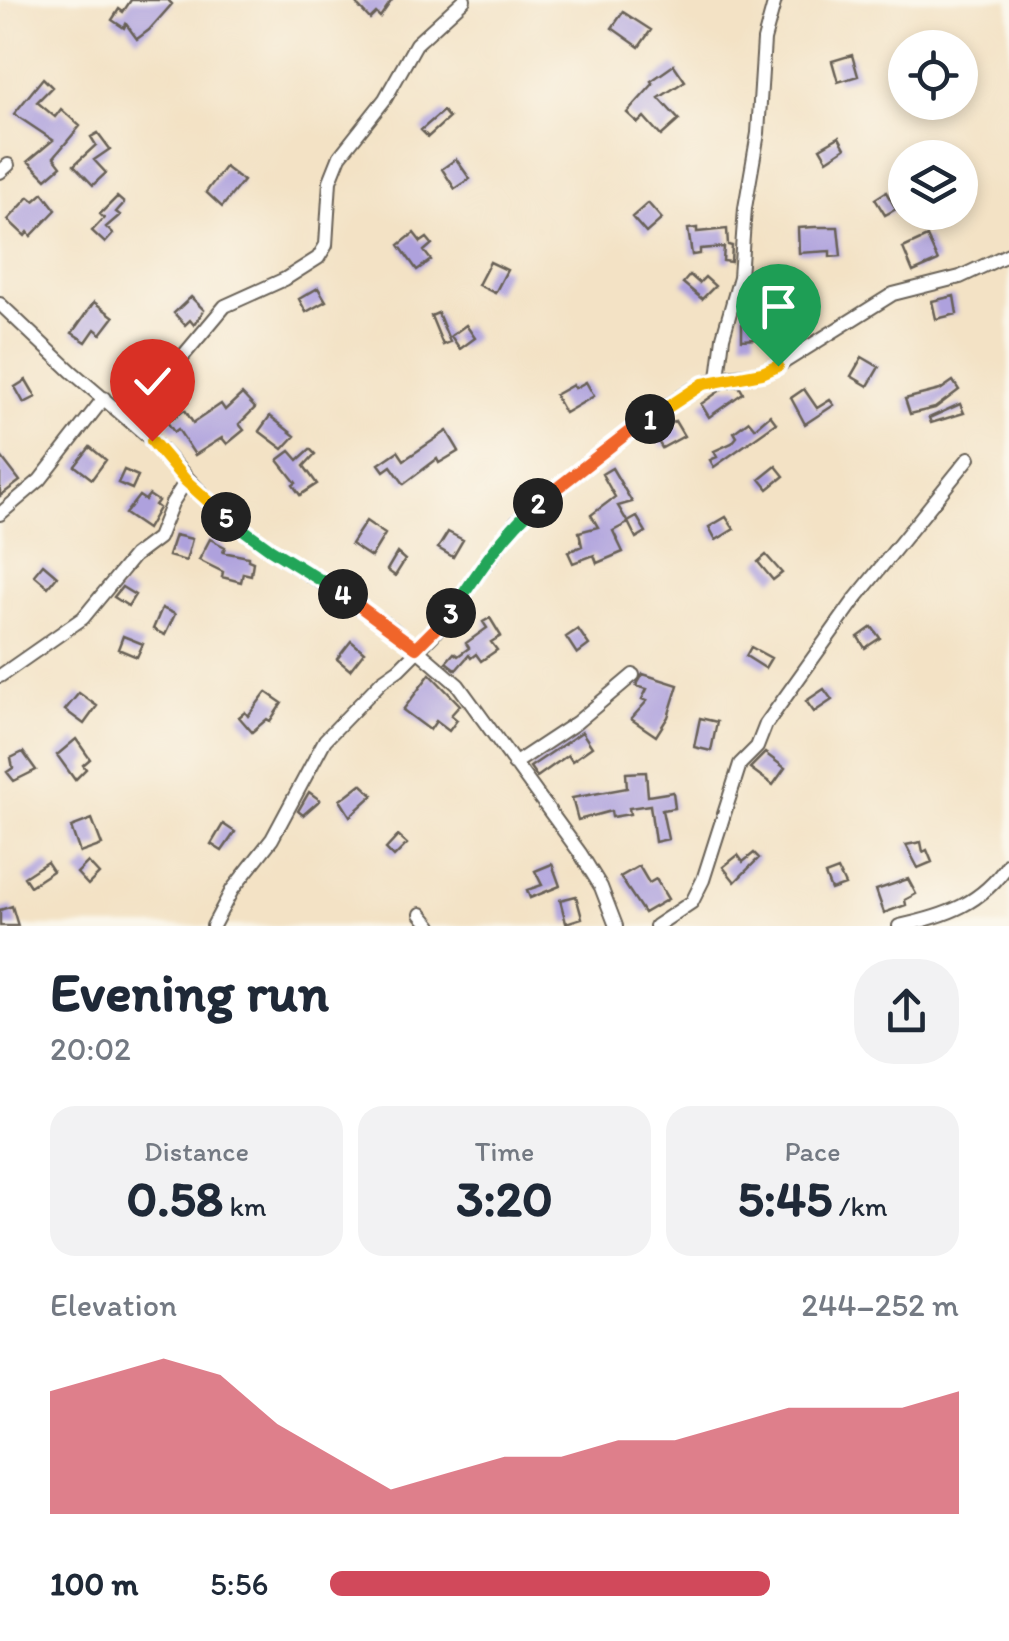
<!DOCTYPE html>
<meta charset="utf-8">
<style>
:root{--surface:#fff;--page:#f2f2f3;--text:#1f2937;--muted:#747a83;--accent:#d1495b}
body{margin:0;font-family:Itim,sans-serif;background:var(--page);color:var(--text);height:100vh;display:flex;flex-direction:column;font-size:38px;white-space:nowrap}
*{box-sizing:border-box;margin:0}
p{font-size:32px;color:var(--muted)}
.icon{flex:none;width:55px;height:55px;fill:none;stroke:currentColor;stroke-width:2;stroke-linecap:round;stroke-linejoin:round}
.map{position:relative;height:926px;overflow:hidden}
.details{display:flex;flex-direction:column;background:var(--surface);flex:1}
.details>*{flex:none}
.buttons{position:absolute;left:888px;top:30px;display:grid;gap:20px}
.buttons a{display:grid;place-items:center;width:90px;height:90px;border-radius:50%;background:var(--surface);box-shadow:0 5px 15px #0003;font-size:50px}
.pin{position:absolute;display:grid;place-items:center;width:85px;height:85px;color:#fff;margin:-102px -42px;border-radius:50% 50% 50% 0;rotate:-45deg;box-shadow:0 0 10px #0007}
.pin .icon{rotate:45deg}
.km{position:absolute;width:50px;height:50px;margin:-25px;border-radius:50%;background:#222;color:#fff;font-size:28px;line-height:50px;text-align:center}
.round{display:grid;place-items:center;flex:none;width:105px;height:105px;border-radius:40px;background:var(--page)}
.summary{display:flex;align-items:center;justify-content:space-between;height:170px;padding:0 50px}
h1{font-size:55px;font-weight:700;line-height:75px}
.figures{display:grid;grid-template-columns:repeat(3,1fr);gap:15px;height:170px;padding:10px 50px}
.figures div{display:grid;align-content:center;border-radius:25px;background:var(--page);text-align:center}
.figures b{font-size:50px;font-weight:700}
.figures small{font-size:28px;font-weight:400}
.figures p{font-size:28px}
.chart{height:280px;padding:20px 50px}
.chart p{display:flex;justify-content:space-between}
.chart svg{width:100%;height:180px;margin-top:10px;fill:var(--accent);opacity:.7}
ul{padding:0 50px;list-style:none;font-size:32px}
li{display:grid;grid-template-columns:160px 120px 1fr;align-items:center;height:75px}
li i{height:25px;border-radius:12px;background:var(--accent)}
.map>svg:first-child{display:block}
.building{fill:#aea1dd}
.lines{fill:none;stroke-linecap:round;stroke-linejoin:round}
.minor-casing{stroke:#676157;stroke-width:16}
.minor{stroke:#fff;stroke-width:12}
.split-1-casing{stroke:#fff;stroke-width:20}
.split-2-casing{stroke:#fff;stroke-width:20}
.split-3-casing{stroke:#fff;stroke-width:20}
.split-4-casing{stroke:#fff;stroke-width:20}
.split-5-casing{stroke:#fff;stroke-width:20}
.split-6-casing{stroke:#fff;stroke-width:20}
.split-1{stroke:#f5b400;stroke-width:12}
.split-2{stroke:#f0652b;stroke-width:12}
.split-3{stroke:#22a559;stroke-width:12}
.split-4{stroke:#f0652b;stroke-width:12}
.split-5{stroke:#22a559;stroke-width:12}
.split-6{stroke:#f5b400;stroke-width:12}
</style>
<div class="map">
<svg width="1009" height="926" viewBox="0 0 1009 926">
<rect width="100%" height="100%" fill="#fbf7ec"/>
<filter id="ink" filterUnits="userSpaceOnUse"><feTurbulence type="fractalNoise" baseFrequency=".01" numOctaves="2"/><feDisplacementMap in="SourceGraphic" scale="20" xChannelSelector="R" yChannelSelector="G"/><feConvolveMatrix kernelMatrix="1 2 1 2 8 2 1 2 1" color-interpolation-filters="sRGB"/></filter>
<filter id="wash" filterUnits="userSpaceOnUse"><feTurbulence type="fractalNoise" baseFrequency=".0048" numOctaves="4" result="noise"/><feDisplacementMap in="SourceGraphic" scale="40" xChannelSelector="R" yChannelSelector="G"/><feGaussianBlur stdDeviation="2.25" result="paint"/><feColorMatrix in="noise" values="0 0 0 0 0 0 0 0 0 0 0 0 0 0 0 0 0 1.4 0 .05"/><feComposite in="paint" operator="in"/></filter>
<g filter="url(#wash)">
<rect width="100%" height="100%" fill="#f3e2c5"/>
<g id="blocks">
<path class="building" d="M131,0H168L172,4L149,30L137,39L126,24L124,28L112,20L119,9L123,12Z
M363,0H392L380,17L376,13L370,19L357,5Z
M623,12L651,30L639,47L612,28Z
M852,55L858,76L838,82L832,61Z
M674,65L685,81L659,98L679,120L661,136L644,117L638,123L627,113L653,84L651,81Z
M43,78L52,87L37,102L55,117L61,109L80,126L54,157L61,166L46,179L28,161L53,140L14,114Z
M443,111L449,118L428,137L421,130Z
M98,133L110,149L94,160L106,173L93,185L74,165L96,145L91,137Z
M839,137L845,148L827,160L820,148Z
M456,159L470,179L455,189L442,169Z
M225,167L243,181L222,207L206,192Z
M886,192L896,209L885,215L875,199Z
M43,193L56,210L31,236L28,232L25,236L8,220L29,197L34,201Z
M117,197L124,203L116,212L120,215L106,227L113,234L105,243L92,231L104,218L100,214Z
M648,203L662,219L646,233L632,217Z
M815,227H838L841,256L830,257V251L799,253L798,228Z
M697,228V232L727,229L728,245L732,246L731,262L723,261L724,247L700,249V254L692,255L688,229Z
M414,233L421,242L427,238L432,244L424,251L431,260L417,270L399,245Z
M927,237L938,261L913,272L903,248Z
M490,262L507,270L495,293L478,285Z
M690,275L699,283L705,277L715,286L702,299L683,283Z
M318,288L326,301L306,312L299,299Z
M954,296L957,314L936,319L932,301Z
M191,297L204,310L194,325L190,320L185,325L174,313Z
M94,302L114,317L101,334L95,329L86,342L72,333Z
M754,306L755,339L742,340V307Z
M438,313L450,342L443,345L431,316Z
M466,325L475,338L460,349L451,336Z
M862,357L879,367L868,386L851,376Z
M178,373L184,382L179,386L189,401L179,408L162,385Z
M26,380L36,397L24,403L15,387Z
M953,381L959,390L935,408L910,414L905,399L940,390Z
M586,382L594,396L565,413L555,395L573,385L575,388Z
M739,386L743,393L709,417L701,404L725,387Z
M804,389L817,408L830,400L834,405L805,424L791,398Z
M242,394L255,408L239,424L244,430L227,444L222,438L195,455L178,429L174,432L167,422L185,410L193,423L221,404L225,410Z
M960,404L964,413L931,423L929,418Z
M770,415L776,423L714,467L710,460L717,457L714,451L732,443L737,437L734,432L749,421L755,428Z
M270,416L295,436L283,449L259,431Z
M675,421L684,436L662,448L653,433Z
M447,431L459,451L439,463L437,459L404,484L391,466L384,471L379,464L398,451L404,460Z
M90,447L106,460L92,479L75,466Z
M310,449L315,454L304,466L317,484L300,495L293,485L296,483L278,460L290,451L298,460Z
M0,455L20,481L0,496Z
M776,466L784,476L768,489L760,479Z
M612,468L632,502L618,506L628,523L613,531L623,552L597,563L594,555L573,563L568,552L582,546L579,532L598,527L591,515L615,497L602,474Z
M124,470L138,476L132,489L118,483Z
M149,495L158,501L155,505L159,508L147,529L125,514L139,496L145,500Z
M637,517L646,532L636,538L628,522Z
M726,517L734,529L716,540L709,527Z
M366,521L385,534L371,557L351,544Z
M448,532L463,540L453,557L438,548Z
M175,535L192,539L186,561L168,556Z
M210,539L225,547L223,552L248,557V560L253,562L251,575L243,573L241,582L222,577L223,572L199,560Z
M397,553L405,560L395,576L387,570Z
M766,555L782,573L773,580L758,562Z
M43,564L57,576L48,587L34,575Z
M122,587L135,595L128,606L114,597Z
M162,608L175,614L165,635L153,629Z
M490,618L501,636L491,642L497,650L481,661L476,654L471,658L469,655L456,670L446,662L454,653L458,656L469,648L466,643L487,628L483,622Z
M872,627L880,638L865,648L858,637Z
M578,629L589,645L577,654L566,637Z
M123,636L143,644L137,657L118,649Z
M351,641L364,652L350,670L337,659Z
M751,647L771,658L765,668L746,656Z
M430,674L460,705L451,715L457,720L449,731L436,721L430,730L403,710Z
M643,674L678,685L668,717L656,736L631,719L647,701L642,699L647,689L636,686Z
M824,689L832,700L814,712L806,701Z
M266,692L282,703L270,721L267,719L252,732L239,717L245,712L248,716Z
M79,693L97,706L84,724L65,710Z
M700,718L717,722L711,751L694,747Z
M582,732L592,747L572,761L568,755L537,777L530,767Z
M76,739L90,759L83,765L86,769L75,780L57,755Z
M23,752L36,770L14,781L7,772L13,768L11,758Z
M765,753L785,768L773,785L750,768Z
M646,772L648,796L673,792L675,808L662,810L668,839L655,842L650,805L629,808L630,814L612,817L611,811L578,820L572,798L627,788L626,773Z
M361,784L373,795L350,816L340,800Z
M309,792L320,800L303,815L298,811Z
M92,819L102,845L80,853L71,827Z
M223,824L235,832L222,851L211,844Z
M398,836L407,844L394,857L386,849Z
M921,842L923,852L927,850L932,862L918,868L906,845Z
M754,853L759,858L735,882L723,867L738,855L743,862Z
M47,862L53,871L30,886L24,877Z
M88,862L99,874L88,885L77,873Z
M552,864L560,886L530,898L527,890L542,885L535,871Z
M639,866L649,883L656,879L668,899L644,913L620,877Z
M838,870L845,885L831,890L825,875Z
M908,879L916,894L905,900L906,905L884,913L876,890Z
M576,896L582,918L566,923L560,900Z
M12,906L18,926H0V910Z"/>
</g>
</g>
<g filter="url(#ink)">
<use href="#blocks" fill-opacity="0" stroke="#676157" stroke-width="2.5"/>
<g class="lines">
<g class="minor-casing">
<path id="minor" d="M0,172L8,165
M0,304L71,371L153,441L219,512L270,549L393,629L458,685L580,853L601,887L616,926
M718,378L723,337L740,277L745,208L758,133L764,40L775,0
M117,408L183,356L225,306L285,279L318,258L326,245L330,181L340,156L385,99L416,44L464,0
M0,514L40,480L104,398
M0,676L83,618L134,556L158,538L172,503L186,481
M514,764L576,723L633,675
M421,914L431,926
M213,926L232,890L272,839L325,740L382,681L399,669L433,635L517,521L630,431L693,389L718,378L762,373L778,366L893,294L960,277L1009,254
M656,926L692,902L703,880L740,764L757,747L766,724L856,598L969,458
M899,926C946,916 982,904 1009,863"/>
</g>
<use href="#minor" class="minor"/>
</g>
</g>
<g class="lines" filter="url(#ink)">
<g class="split-1-casing">
<path id="split-1" d="M650,419L703,384L762,373L778,366"/>
</g>
<g class="split-2-casing">
<path id="split-2" d="M538,503L630,431L650,419"/>
</g>
<g class="split-3-casing">
<path id="split-3" d="M451,613C477,574 502,534 538,503"/>
</g>
<g class="split-4-casing">
<path id="split-4" d="M343,594L416,648L451,613"/>
</g>
<g class="split-5-casing">
<path id="split-5" d="M226,517L270,549L343,594"/>
</g>
<g class="split-6-casing">
<path id="split-6" d="M152,441L186,481L226,517"/>
</g>
<use href="#split-1" class="split-1"/>
<use href="#split-2" class="split-2"/>
<use href="#split-3" class="split-3"/>
<use href="#split-4" class="split-4"/>
<use href="#split-5" class="split-5"/>
<use href="#split-6" class="split-6"/>
</g>
</svg>
<div class="buttons">
<a><svg class="icon" aria-label="locate" viewBox="0 0 24 24"><circle cx="12" cy="12" r="6"/><path d="M12 2v4M12 18v4M2 12h4M18 12h4"/></svg></a>
<a><svg class="icon" aria-label="layers" viewBox="0 0 24 24"><path d="M12 4l9 5-9 5-9-5zM3 14l9 5 9-5"/></svg></a>
</div>
<div class="pin" style="left:778px;top:366px;background:#1e9e55"><svg class="icon" aria-label="arrive" viewBox="0 0 24 24"><path d="M6 21V4h12l-3 4 3 4H6"/></svg></div>
<div class="pin" style="left:152px;top:441px;background:#d93025"><svg class="icon" aria-label="check" viewBox="0 0 24 24"><path d="M5 12l5 5 9-10"/></svg></div>
<b class="km" style="left:650px;top:419px">1</b>
<b class="km" style="left:538px;top:503px">2</b>
<b class="km" style="left:451px;top:613px">3</b>
<b class="km" style="left:343px;top:594px">4</b>
<b class="km" style="left:226px;top:517px">5</b>
</div>
<section class="details">
<div class="summary"><div><h1>Evening run</h1><p>20:02</p></div><a class="round"><svg class="icon" aria-label="share" viewBox="0 0 24 24"><path d="M12 15V3M7 8l5-5 5 5M5 13v7h14v-7"/></svg></a></div>
<div class="figures">
<div><p>Distance</p><b>0.58<small> km</small></b></div>
<div><p>Time</p><b>3:20</b></div>
<div><p>Pace</p><b>5:45<small> /km</small></b></div>
</div>
<div class="chart"><p><span>Elevation</span>244–252 m</p>
<svg viewBox="0 0 160 44" preserveAspectRatio="none"><path d="M0 44V14L10 10L20 6L30 10L40 22L50 30L60 38L70 34L80 30L90 30L100 26L110 26L120 22L130 18L140 18L150 18L160 14V44z"/></svg>
</div>
<ul>
<li><b>100 m</b>5:56<i style="width:70%"></i></li>
</ul>
</section>
